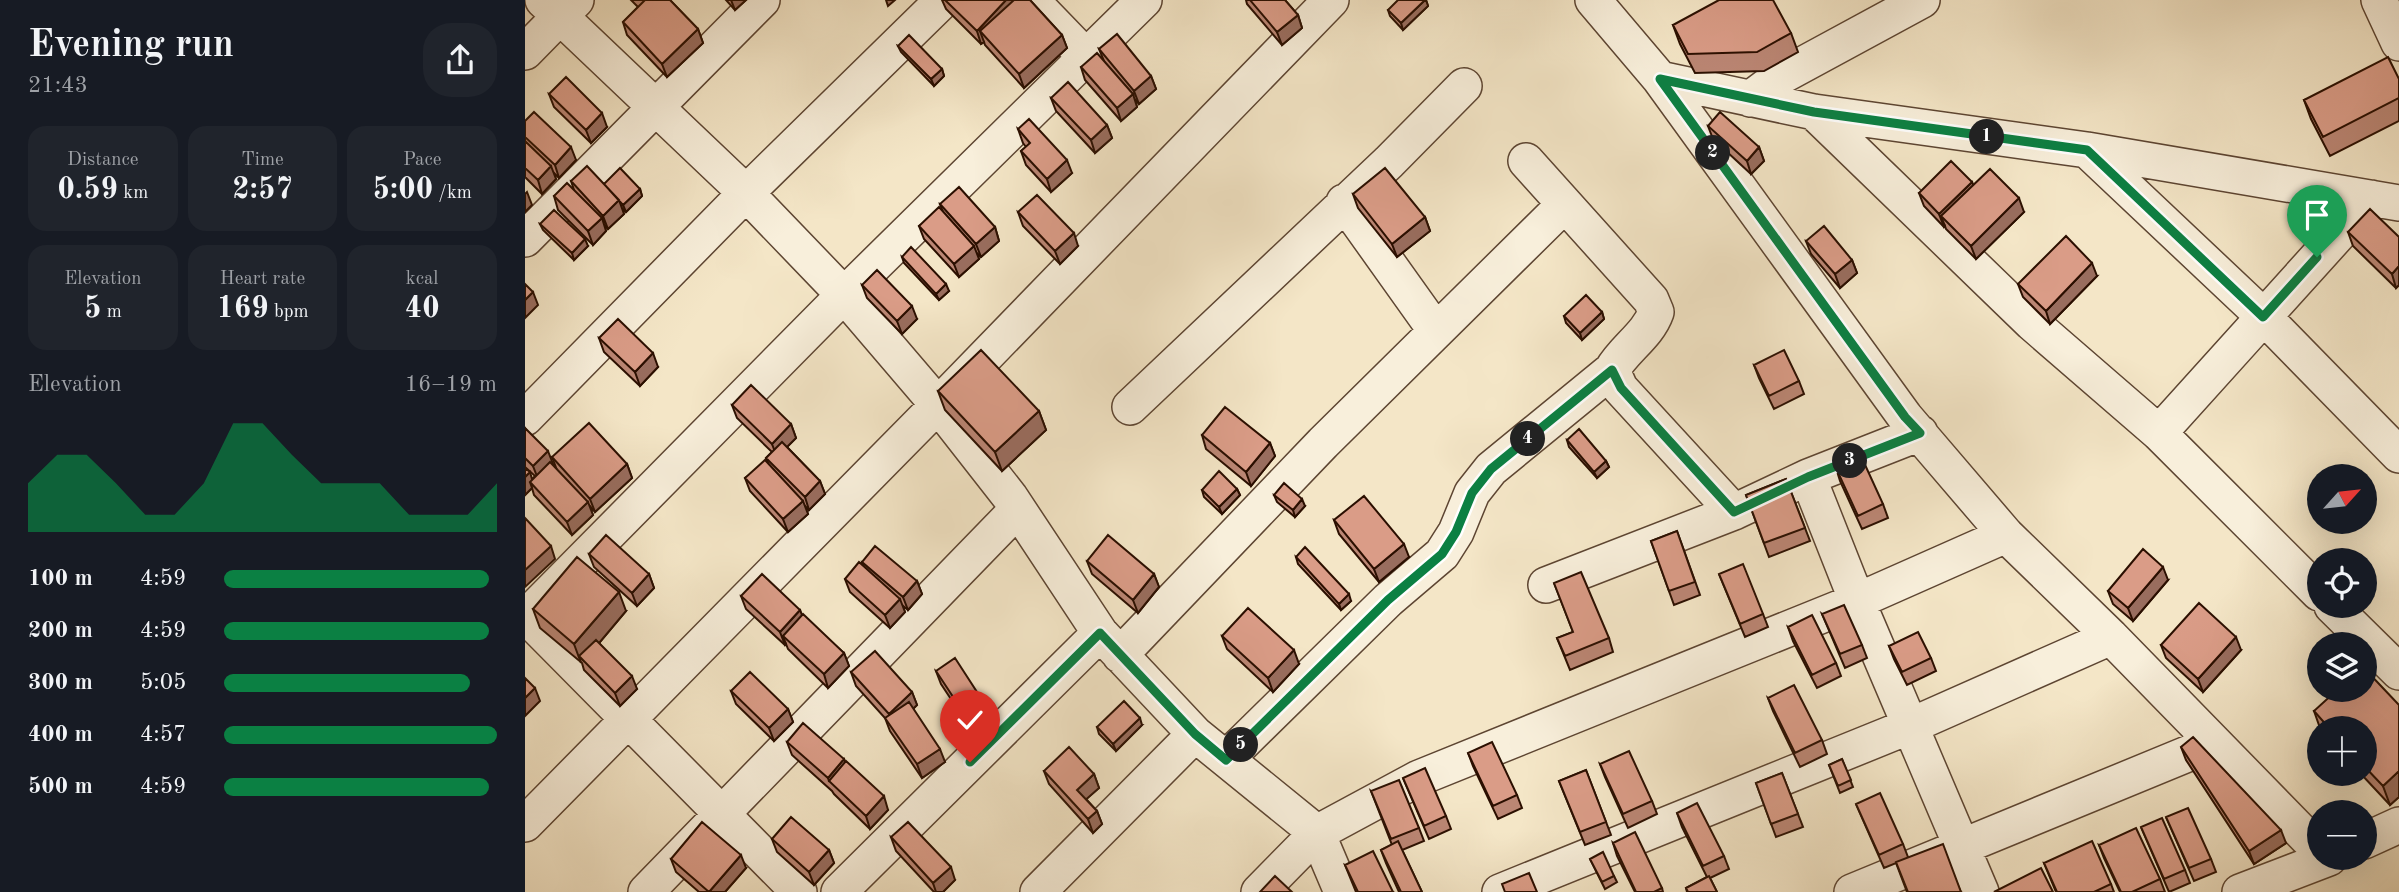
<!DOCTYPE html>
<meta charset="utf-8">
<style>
:root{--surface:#171b24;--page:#20242c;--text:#f1f3f6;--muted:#9ea1a6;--accent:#0b8043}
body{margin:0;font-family:"Old Standard TT",serif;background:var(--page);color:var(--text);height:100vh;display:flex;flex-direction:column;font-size:26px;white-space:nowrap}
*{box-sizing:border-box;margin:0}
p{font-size:23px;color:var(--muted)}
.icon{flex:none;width:38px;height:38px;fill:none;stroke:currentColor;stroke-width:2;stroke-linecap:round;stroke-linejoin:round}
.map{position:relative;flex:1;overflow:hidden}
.side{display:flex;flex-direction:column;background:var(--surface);width:525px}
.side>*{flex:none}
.needle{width:46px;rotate:63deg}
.fabs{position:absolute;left:1782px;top:464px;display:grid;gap:14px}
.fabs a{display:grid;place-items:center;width:70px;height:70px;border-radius:50%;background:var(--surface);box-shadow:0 7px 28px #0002;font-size:35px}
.pin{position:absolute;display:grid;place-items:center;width:60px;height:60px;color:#fff;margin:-72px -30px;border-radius:50% 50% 50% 0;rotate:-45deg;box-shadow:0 0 7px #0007}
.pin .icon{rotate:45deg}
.km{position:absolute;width:35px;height:35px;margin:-18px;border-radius:50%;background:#222;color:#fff;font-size:19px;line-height:35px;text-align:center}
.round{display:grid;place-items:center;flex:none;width:74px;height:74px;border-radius:28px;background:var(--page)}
.head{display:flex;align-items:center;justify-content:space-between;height:119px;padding:0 28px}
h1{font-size:38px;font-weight:700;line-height:52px}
.figures{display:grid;grid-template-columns:repeat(3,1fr);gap:10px;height:119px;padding:7px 28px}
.figures div{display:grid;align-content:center;border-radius:18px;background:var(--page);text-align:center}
.figures b{font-size:30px;font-weight:700}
.figures small{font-size:19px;font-weight:400}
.figures p{font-size:19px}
.chart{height:196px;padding:14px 28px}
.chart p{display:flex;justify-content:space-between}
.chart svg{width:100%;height:126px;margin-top:7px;fill:var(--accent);opacity:.7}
ul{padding:0 28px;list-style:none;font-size:23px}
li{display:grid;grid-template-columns:112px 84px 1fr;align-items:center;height:52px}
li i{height:18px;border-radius:9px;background:var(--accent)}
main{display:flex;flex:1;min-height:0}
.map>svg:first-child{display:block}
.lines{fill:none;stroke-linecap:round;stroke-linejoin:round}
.street-casing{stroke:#5d4532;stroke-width:38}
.street{stroke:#f8efdb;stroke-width:35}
.wall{fill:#bb8674;stroke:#2b0f00;stroke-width:2}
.shaded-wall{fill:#996d5e;stroke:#2b0f00;stroke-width:2}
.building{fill:#da9c87;stroke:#2b0f00;stroke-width:2}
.route-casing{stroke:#fff;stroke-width:14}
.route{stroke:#0b8043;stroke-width:9}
</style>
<main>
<section class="side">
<div class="head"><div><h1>Evening run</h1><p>21:43</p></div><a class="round"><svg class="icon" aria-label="share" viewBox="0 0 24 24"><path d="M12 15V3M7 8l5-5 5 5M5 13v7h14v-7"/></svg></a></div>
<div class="figures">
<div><p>Distance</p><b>0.59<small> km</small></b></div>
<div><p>Time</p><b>2:57</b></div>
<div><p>Pace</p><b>5:00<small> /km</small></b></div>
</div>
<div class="figures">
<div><p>Elevation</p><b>5<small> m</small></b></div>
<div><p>Heart rate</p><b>169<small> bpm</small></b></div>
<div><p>kcal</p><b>40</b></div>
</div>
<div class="chart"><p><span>Elevation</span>16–19 m</p>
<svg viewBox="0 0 160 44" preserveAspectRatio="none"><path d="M0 44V27L10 17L20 17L30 27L40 38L50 38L60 27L70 6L80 6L90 17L100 27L110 27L120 27L130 38L140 38L150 38L160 27V44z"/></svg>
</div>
<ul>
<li><b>100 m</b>4:59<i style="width:97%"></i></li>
<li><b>200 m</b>4:59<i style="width:97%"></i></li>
<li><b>300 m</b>5:05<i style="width:90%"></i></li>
<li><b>400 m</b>4:57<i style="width:100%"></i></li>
<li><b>500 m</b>4:59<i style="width:97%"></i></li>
</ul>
</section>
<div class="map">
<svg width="1874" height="892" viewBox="0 0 1874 892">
<rect width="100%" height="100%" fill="#f4e6c7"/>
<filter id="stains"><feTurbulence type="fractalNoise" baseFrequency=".00286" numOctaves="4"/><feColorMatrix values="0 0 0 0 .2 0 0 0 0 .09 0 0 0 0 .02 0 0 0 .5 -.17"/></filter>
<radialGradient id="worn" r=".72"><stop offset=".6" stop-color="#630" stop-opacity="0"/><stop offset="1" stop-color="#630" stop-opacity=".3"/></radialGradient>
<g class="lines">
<g class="street-casing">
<path id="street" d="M18,0L221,193L319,295L413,405L485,497L575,633L670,734L792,833L817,892
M506,0L561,57
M1068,0L1135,79L1380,417L1481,535L1586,637L1794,850
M1854,0L1874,43
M0,52L51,0
M1135,79L1289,112L1562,150L1874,203
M1225,99L1253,78L1397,0
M1289,112L1507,323L1634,433L1794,593
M1562,150L1739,317L1874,455
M1001,161L1126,300L1131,312C1123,335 1099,349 1087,370L1095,388L1209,512
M819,202L911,331
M0,239L237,0
M605,407L864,162L939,86
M0,418L221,193L418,0
M1634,433L1846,198
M1283,477L1332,601L1456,892
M1021,585L1209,512L1283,477L1395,433
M1807,606L1874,672
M0,615L274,892
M0,618L319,295L619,0
M595,655L798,443L1039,205
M701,759L863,600L917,554L931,532L947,493L966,469L1087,370
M0,824L413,405L806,0
M1839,841L1874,825
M121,892L492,510
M314,892L575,633
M513,892L670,734
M734,892L792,833L894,778L1332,601L1481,535
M975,892L1385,726L1586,637
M1327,892L1689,743
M1715,892L1804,858"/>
</g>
<use href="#street" class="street"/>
</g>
<path class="wall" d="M106,0H145L173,29L178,43L142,77L102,35L98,22L113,7Z
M201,0H221L210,10Z
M417,0H505L537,35L542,48L499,88L460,45L459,42L456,44L421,9Z
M721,0H760L773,15L777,28L757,45L722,4Z
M900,0H901L903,6L878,30L865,16L863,10Z
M1148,25L1266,33L1273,52L1239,71L1170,73L1155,44Z
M373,46L417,69L419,76L409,86L376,52Z
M574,49L626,76L631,89L614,104L610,99L612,107L596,121L560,80L556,67L579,61Z
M1874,79V121L1805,156L1786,119L1779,100Z
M24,94L82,127L66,143L29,107Z
M526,98L582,125L587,138L570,153L531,111Z
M0,121L51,160L34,178L28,172L31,179L17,194L0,177Z
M1183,126L1234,147L1239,161L1226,174L1188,139Z
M493,129L547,173L526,192L501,165L496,151L501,147L498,143Z
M46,181L115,189L117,196L101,212L97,208L99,214L83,229L79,224L81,231L68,245L33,210L29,196L49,190Z
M1447,182L1448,185L1499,212L1451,259L1421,229L1420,226L1419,227L1399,206L1394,193Z
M828,194L900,217L905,231L872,257L833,208Z
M415,204L470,227L474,241L456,257L452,253L454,259L434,277L399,239L394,226L418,212Z
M493,212L553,246L535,264L498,226Z
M15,224L63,246L49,260L18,230Z
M1823,232L1874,237V285L1871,288L1828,246Z
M1281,241L1327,260L1332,273L1315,288L1286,254Z
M377,257L424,291L414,300L379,263Z
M1572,276L1525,324L1498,297L1493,284Z
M337,285L392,319L377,334L342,298Z
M1077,312L1079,319L1057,340L1041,323L1039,316Z
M74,338L133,367L115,386L79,352Z
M1229,365L1274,381L1279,394L1249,409L1234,378Z
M413,391L514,411L521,430L477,471L420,410Z
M207,405L266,424L271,438L262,447L295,481L300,494L284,510L279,505L283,514L263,532L225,491L220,478L243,463L241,458L247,452L212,418Z
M0,428L32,470L27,457L102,464L107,478L70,512L64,505L68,515L47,535L9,495L7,488L0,495V468L7,479L10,476L0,467Z
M677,435L745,443L750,456L726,486L681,449Z
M1042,440L1081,461L1084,467L1072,478L1044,447Z
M1311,468L1358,504L1363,518L1337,529L1315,481Z
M1261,479L1285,541L1244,557L1221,495Z
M712,489L715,495L697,514L679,497L677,490Z
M749,495L780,506L770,517L752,502Z
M809,520L884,557L854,582L814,534Z
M1152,531L1175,595L1149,605L1126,541Z
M64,554L124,574L129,588L112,606L69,567Z
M771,557L826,601L816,610L773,564Z
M562,561L629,574L634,587L613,613L567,574Z
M337,562L392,581L397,594L383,610L377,605L380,612L365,628L325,592L320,579L338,566Z
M1194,574L1238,614L1243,627L1220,637Z
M1643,580L1608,621L1588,604L1583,591Z
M1029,583L1084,638L1088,652L1045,670L1032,638L1048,632Z
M216,596L275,610L277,616L319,653L324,666L303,688L263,649L261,644L260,645L221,609Z
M8,609L101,611L74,643L112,689L95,706L59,670L57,663L15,628Z
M1297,614L1337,645L1342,658L1320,668Z
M1263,627L1311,663L1316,676L1292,688L1268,641Z
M697,636L774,664L748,692L702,649Z
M1636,645L1716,650L1678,692L1641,658Z
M1364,646L1406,658L1411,671L1382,685L1369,659Z
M411,671L463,709L468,722L449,734L416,684Z
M326,672L387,692L392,705L388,709L420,762L397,778L365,731L360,718L331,686Z
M206,691L263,709L268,722L249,741L211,704Z
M1243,698L1297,740L1302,754L1275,767L1248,711Z
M1874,705V797L1865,805L1836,774H1839V728H1795L1789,711Z
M617,725L591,751L574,734L572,727Z
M262,742L319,759L320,763L363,810L345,829L309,794L307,791L267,755Z
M1656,747L1761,843L1729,864L1661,760Z
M943,753L992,795L997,808L973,819L948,766Z
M1317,759L1328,787L1315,793L1304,765Z
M1075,764L1127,801L1132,814L1103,828L1080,777Z
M1061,770L1086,835L1060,845L1034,781Z
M519,771L569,774L574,788L561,799L572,811L577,824L568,833L524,784Z
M1257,773L1278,827L1251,837L1231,783Z
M878,778L921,816L926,829L904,839Z
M846,791L894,828L899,841L877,850L897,892H874L861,863L856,850L867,845Z
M1331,804L1378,844L1383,857L1436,892H1382L1371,863L1359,868Z
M1152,813L1199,856L1204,869L1185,878L1192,892H1162L1161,888L1182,877L1157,827Z
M1641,817L1686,859L1691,872L1669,881Z
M1616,827L1660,870L1665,883L1644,892Z
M366,837L430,880L418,892H409L371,851Z
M247,839L304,850L309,863L289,885L252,852Z
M1088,843L1137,888L1138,892H1110L1092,856Z
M1574,845L1635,879L1640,892H1595L1579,858Z
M146,859L221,868L200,892H174L151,872Z
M1065,859L1089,876L1092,882L1080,889Z
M1519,863L1586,884L1589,892H1531Z
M820,865L868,892H831Z"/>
<path class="shaded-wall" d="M206,0H221L210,10Z
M361,0H370L363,6Z
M481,0H491L455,31L459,42L456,44L452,31Z
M900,0H901L903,6L878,30L876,23Z
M773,15L777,28L757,45L752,32Z
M173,29L178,43L142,77L137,64Z
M537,35L542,48L499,88L494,74Z
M417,69L419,76L409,86L406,79Z
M626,76L631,89L614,104L609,91Z
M608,94L612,107L596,121L592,108Z
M77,113L82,127L66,143L61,130Z
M582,125L587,138L570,153L566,140Z
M46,147L51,160L34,178L30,165Z
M1234,147L1239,161L1226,174L1222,161Z
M542,160L547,173L526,192L522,179Z
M26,166L31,179L17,194L13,180Z
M1447,182L1452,195L1416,216L1420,226L1419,227L1414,214Z
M115,189L117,196L101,212L98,205Z
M2,192L7,205L0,212V194Z
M1494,198L1499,212L1451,259L1446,246Z
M94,200L99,214L83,229L78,216Z
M900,217L905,231L872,257L867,244Z
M77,218L81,231L68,245L63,231Z
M470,227L474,241L456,257L451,244Z
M549,233L553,246L535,264L530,251Z
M60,239L63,246L49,260L47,253Z
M449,246L454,259L434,277L429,264Z
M1327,260L1332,273L1315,288L1310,274Z
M1567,263L1572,276L1525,324L1521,311Z
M1874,266V285L1871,288L1867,274Z
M421,284L424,291L414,300L411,294Z
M8,292L13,305L0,318V300Z
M387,306L392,319L377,334L372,321Z
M1077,312L1079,319L1057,340L1055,333Z
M128,353L133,367L115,386L110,372Z
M514,411L521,430L477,471L470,452Z
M266,424L271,438L252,457L247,444Z
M745,443L750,456L726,486L721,472Z
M23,451L28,464L13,479L8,466Z
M1081,461L1084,467L1072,478L1069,472Z
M102,464L107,478L70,512L65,499Z
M5,472L9,486L5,482L7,488L0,495V477Z
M295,481L300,494L284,510L280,497Z
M712,489L715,495L697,514L694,507Z
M777,499L780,506L770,517L768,510Z
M278,501L283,514L263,532L258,519Z
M63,502L68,515L47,535L42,522Z
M879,544L884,557L854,582L849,569Z
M26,546L30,559L0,587V570Z
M1638,567L1643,580L1608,621L1603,608Z
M124,574L129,588L112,606L107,593Z
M629,574L634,587L613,613L608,600Z
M392,581L397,594L383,610L378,597Z
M94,592L101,611L59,661L54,656L56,663L49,644Z
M824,594L826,601L816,610L814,604Z
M375,599L380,612L365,628L360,615Z
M275,610L280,623L258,636L261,644L260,645L255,632Z
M1711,637L1716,650L1678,692L1673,679Z
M769,650L774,664L748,692L743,678Z
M319,653L324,666L303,688L299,674Z
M107,676L112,689L95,706L90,693Z
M10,688L15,701L0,716V698Z
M387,692L392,705L369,727L364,714Z
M263,709L268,722L249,741L244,728Z
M463,709L468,722L449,734L444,721Z
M615,718L617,725L591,751L588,744Z
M415,749L420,762L397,778L392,764Z
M319,759L324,772L304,781L303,778Z
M1874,771V797L1865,805L1858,786Z
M569,774L574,788L557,803L552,790Z
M359,796L363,810L345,829L341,816Z
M572,811L577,824L568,833L563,819Z
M1756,830L1761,843L1729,864L1724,851Z
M304,850L309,863L289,885L284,872Z
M216,855L221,868L200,892H184Z
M426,867L430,880L418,892H411L408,883Z"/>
<path class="building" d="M120,0H145L173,29L137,64L98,22Z
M420,0H481L452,31Z
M489,0H505L537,35L494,74L455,31Z
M725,0H760L773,15L752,32Z
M873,0H900L876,23L863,10Z
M1194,0H1248L1266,33L1232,52L1163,54L1148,25Z
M592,34L626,76L609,91L574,49Z
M384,35L417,69L406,79L373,46Z
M572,53L608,94L592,108L556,67Z
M1863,57L1874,79V98L1798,137L1779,100Z
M41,77L77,113L61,130L24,94Z
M543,82L582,125L566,140L526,98Z
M9,112L46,147L30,165L0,137V121Z
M1195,112L1234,147L1222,161L1183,126Z
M504,119L542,160L522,179L496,151L505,143L493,129Z
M0,141L26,166L13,180L0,168Z
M1426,161L1447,182L1414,214L1394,193Z
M62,166L94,200L78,216L46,181Z
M95,168L115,189L98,205L79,184Z
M860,168L900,217L867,244L828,194Z
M1465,169L1494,198L1446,246L1416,216Z
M42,183L77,218L63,231L29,196Z
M434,187L470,227L451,244L415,204Z
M512,195L549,233L530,251L493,212Z
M414,207L449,246L429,264L394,226Z
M1845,209L1874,237V266L1867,274L1823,232Z
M29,210L60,239L47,253L15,224Z
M1299,226L1327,260L1310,274L1281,241Z
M1541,236L1567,263L1521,311L1493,284Z
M386,247L421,284L411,294L377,257Z
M352,270L387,306L372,321L337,285Z
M0,284L8,292L0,300Z
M1061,295L1077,312L1055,333L1039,316Z
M93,319L128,353L110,372L74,338Z
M456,350L514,411L470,452L413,391Z
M1259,350L1274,381L1244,396L1229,365Z
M226,385L266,424L247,444L207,405Z
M700,407L745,443L721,472L677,435Z
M64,423L102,464L65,499L27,457Z
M0,428L23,451L8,466L0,458Z
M1054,429L1081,461L1069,472L1042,440Z
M257,442L295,481L280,497L241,458Z
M1336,456L1358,504L1333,516L1311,468Z
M240,460L278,501L258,519L220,478Z
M25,462L63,502L42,522L5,482Z
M0,468L5,472L0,477Z
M694,471L712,489L694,507L677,490Z
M1261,479L1280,528L1239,543L1221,495Z
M759,483L777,499L768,510L749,495Z
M839,496L879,544L849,569L809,520Z
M0,518L26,546L0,570Z
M1152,531L1170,582L1144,591L1126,541Z
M81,535L124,574L107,593L64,554Z
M583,535L629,574L608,600L562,561Z
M350,546L392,581L378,597L337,562Z
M780,547L824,594L814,604L771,557Z
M1618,549L1638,567L1603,608L1583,591Z
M52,557L94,592L49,644L8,609Z
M334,562L375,599L360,615L320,579Z
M1218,564L1238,614L1215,624L1194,574Z
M1056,572L1084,638L1040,656L1032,638L1048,632L1029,583Z
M237,574L275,610L255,632L216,596Z
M1674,603L1711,637L1673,679L1636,645Z
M1319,605L1337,645L1315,654L1297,614Z
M723,608L769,650L743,678L697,636Z
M278,614L319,653L299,674L258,636Z
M1287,615L1311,663L1287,675L1263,627Z
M1393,632L1406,658L1377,672L1364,646Z
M71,640L107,676L90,693L54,656Z
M350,651L387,692L364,714L326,672Z
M430,658L463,709L444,721L411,671Z
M1839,668L1874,705V771L1858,786L1839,766V728H1804L1789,711L1812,690H1839Z
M225,672L263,709L244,728L206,691Z
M0,678L10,688L0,698Z
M1269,685L1297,740L1270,753L1243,698Z
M599,701L615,718L588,744L572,727Z
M384,702L415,749L392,764L360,718Z
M278,723L319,759L303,778L262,742Z
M1668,737L1756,830L1724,851L1656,747Z
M967,742L992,795L968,806L943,753Z
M544,747L569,774L552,790L572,811L563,819L519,771Z
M1104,751L1127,801L1098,814L1075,764Z
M1317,759L1326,780L1313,786L1304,765Z
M321,761L359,796L341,816L304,781Z
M900,768L921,816L899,826L878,778Z
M1061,770L1081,822L1055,832L1034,781Z
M1257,773L1273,814L1246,824L1231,783Z
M874,780L894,828L866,839L846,791Z
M1355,793L1378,844L1354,855L1331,804Z
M1172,803L1199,856L1178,866L1152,813Z
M1663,808L1686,859L1664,868L1641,817Z
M266,817L304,850L284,872L247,839Z
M1637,818L1660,870L1639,879L1616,827Z
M177,822L216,855L184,892L146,859Z
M383,822L426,867L408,883L366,837Z
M1611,828L1635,879L1607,892H1596L1574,845Z
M1110,832L1137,888L1129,892H1111L1088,843Z
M873,841L897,892H876L856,850Z
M1567,841L1586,884L1569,892H1532L1519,863Z
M1418,844L1436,892H1383L1371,862Z
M848,851L868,892H833L820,865Z
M1078,852L1089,876L1077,882L1065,859Z
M1516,868L1528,892H1469Z
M1004,873L1012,892H980L977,884Z
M750,876L767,892H735Z
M1184,876L1192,892H1163L1161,888Z"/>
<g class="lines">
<g class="route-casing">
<path id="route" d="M445,762L575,633L670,734L701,760L863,600L917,554L931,532L947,493L966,469L1087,370L1096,388L1209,512L1283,477L1395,433L1380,417L1135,79L1289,112L1562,150L1738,317L1792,257"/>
</g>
<use href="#route" class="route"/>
</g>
<rect width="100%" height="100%" filter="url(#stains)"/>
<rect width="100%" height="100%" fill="url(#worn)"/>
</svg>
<div class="fabs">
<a><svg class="needle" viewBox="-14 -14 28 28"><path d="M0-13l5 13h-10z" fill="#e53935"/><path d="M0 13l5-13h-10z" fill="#9ea1a6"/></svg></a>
<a><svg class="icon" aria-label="locate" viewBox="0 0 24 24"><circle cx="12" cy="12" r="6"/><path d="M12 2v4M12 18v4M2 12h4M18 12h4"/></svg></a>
<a><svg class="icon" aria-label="layers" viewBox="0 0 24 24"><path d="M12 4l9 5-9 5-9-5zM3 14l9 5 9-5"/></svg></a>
<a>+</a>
<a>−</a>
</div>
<div class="pin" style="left:1792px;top:257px;background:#1e9e55"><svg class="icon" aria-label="arrive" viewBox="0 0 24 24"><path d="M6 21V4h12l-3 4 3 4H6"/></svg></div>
<div class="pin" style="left:445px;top:762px;background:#d93025"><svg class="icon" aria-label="check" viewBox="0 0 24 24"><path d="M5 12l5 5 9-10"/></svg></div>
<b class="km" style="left:1462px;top:137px">1</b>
<b class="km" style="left:1188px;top:153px">2</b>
<b class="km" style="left:1325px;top:461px">3</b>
<b class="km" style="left:1003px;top:439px">4</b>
<b class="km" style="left:716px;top:745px">5</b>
</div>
</main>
